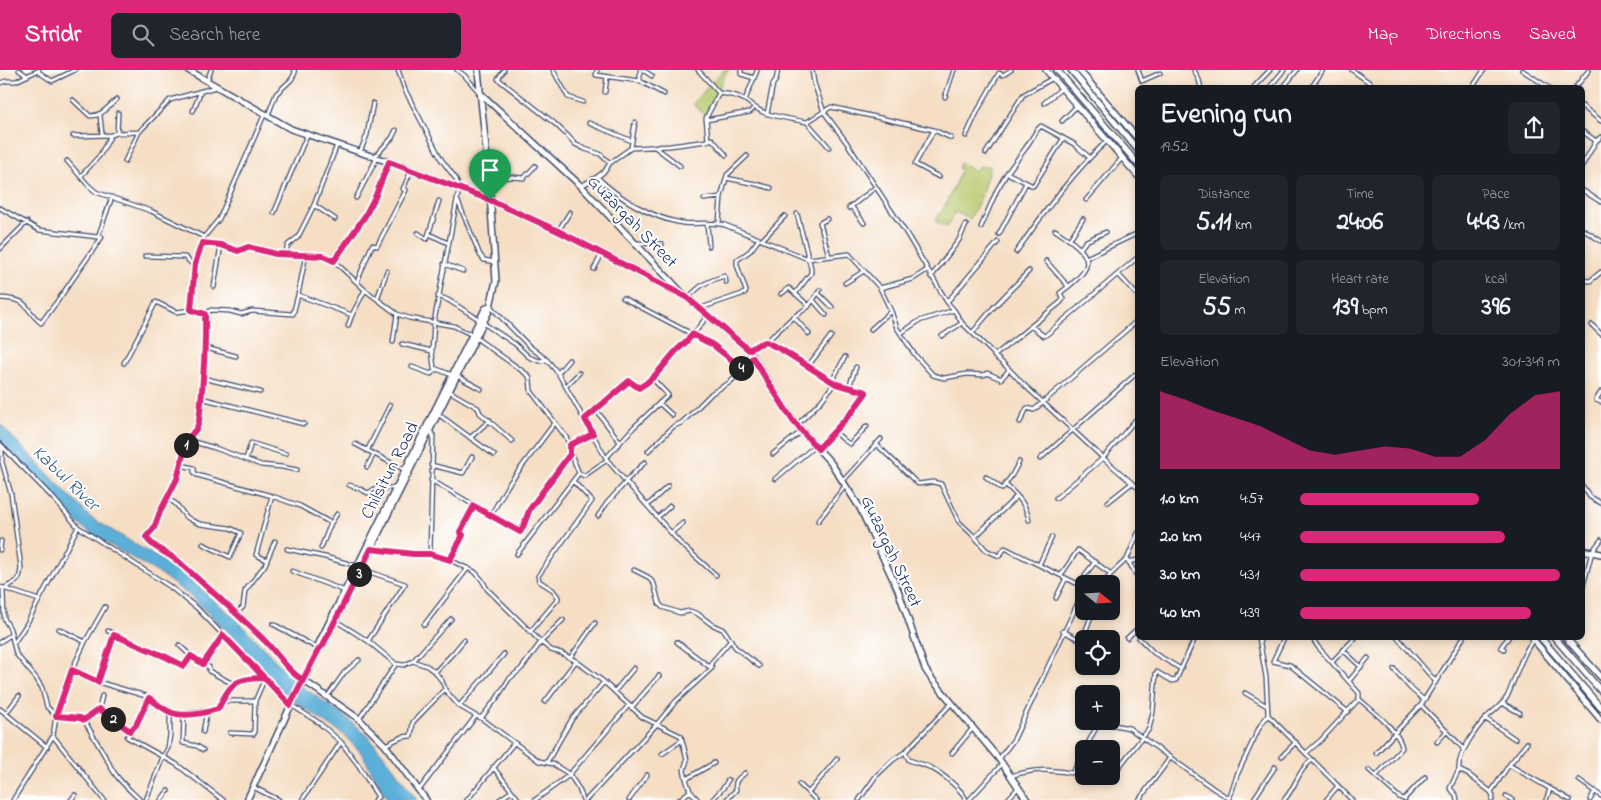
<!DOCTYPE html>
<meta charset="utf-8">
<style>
:root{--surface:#171b24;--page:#20242c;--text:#f1f3f6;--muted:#9ea1a6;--accent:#db2777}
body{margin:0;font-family:"Indie Flower",sans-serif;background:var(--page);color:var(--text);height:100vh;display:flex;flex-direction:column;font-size:19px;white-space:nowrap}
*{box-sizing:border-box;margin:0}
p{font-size:16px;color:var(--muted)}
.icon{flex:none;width:28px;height:28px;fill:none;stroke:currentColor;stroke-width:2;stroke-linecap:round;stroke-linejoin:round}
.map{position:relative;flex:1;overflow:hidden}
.drawer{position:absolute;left:1135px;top:15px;width:450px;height:555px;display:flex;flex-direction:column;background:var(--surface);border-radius:8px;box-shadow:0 2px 8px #0003}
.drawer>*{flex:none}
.needle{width:32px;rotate:108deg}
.fabs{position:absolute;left:1075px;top:505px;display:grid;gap:10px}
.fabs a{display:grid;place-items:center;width:45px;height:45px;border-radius:8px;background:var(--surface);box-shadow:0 2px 8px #0003;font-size:25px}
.pin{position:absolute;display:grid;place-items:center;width:42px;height:42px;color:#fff;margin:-51px -21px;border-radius:50% 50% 50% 0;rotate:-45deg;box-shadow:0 0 5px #0007}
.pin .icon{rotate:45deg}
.km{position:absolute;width:25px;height:25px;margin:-12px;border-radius:50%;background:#222;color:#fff;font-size:14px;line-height:25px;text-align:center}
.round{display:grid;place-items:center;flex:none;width:52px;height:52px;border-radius:8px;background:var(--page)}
.headline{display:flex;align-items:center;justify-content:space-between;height:85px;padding:0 25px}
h1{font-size:28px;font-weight:700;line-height:38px}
.stats{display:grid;grid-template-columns:repeat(3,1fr);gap:8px;height:85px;padding:5px 25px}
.stats div{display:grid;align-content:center;border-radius:8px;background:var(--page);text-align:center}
.stats b{font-size:25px;font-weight:700}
.stats small{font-size:14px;font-weight:400}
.stats p{font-size:14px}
.chart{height:140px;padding:10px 25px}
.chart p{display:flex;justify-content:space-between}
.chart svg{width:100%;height:90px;margin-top:5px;fill:var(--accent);opacity:.7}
ul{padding:0 25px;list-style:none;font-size:16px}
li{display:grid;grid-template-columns:80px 60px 1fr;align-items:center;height:38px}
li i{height:12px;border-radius:6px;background:var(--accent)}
header{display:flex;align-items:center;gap:30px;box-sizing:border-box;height:70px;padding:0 25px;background:var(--accent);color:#fff}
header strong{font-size:24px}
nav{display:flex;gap:28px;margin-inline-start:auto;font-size:18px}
.search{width:350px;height:45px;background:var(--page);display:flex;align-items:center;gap:12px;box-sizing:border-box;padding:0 18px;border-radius:8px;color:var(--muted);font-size:19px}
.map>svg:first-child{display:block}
.green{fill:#b7c86c;stroke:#697c65}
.water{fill:#5cafd8;stroke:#3c6f9b}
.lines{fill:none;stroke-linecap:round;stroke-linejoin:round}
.street-casing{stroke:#3c496d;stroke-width:5.5}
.secondary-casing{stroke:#3c496d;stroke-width:8}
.street{stroke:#fff;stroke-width:3}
.secondary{stroke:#fff;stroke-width:5}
.route-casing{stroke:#fff;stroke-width:10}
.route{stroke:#db2777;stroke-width:6}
.labels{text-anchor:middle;stroke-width:4;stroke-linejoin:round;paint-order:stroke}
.street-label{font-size:18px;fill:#1b2f5e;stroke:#fff}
.water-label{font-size:19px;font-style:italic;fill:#325c89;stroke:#fff}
</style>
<header>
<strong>Stridr</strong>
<div class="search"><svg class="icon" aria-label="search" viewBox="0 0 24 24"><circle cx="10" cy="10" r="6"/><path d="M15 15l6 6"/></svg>Search here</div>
<nav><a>Map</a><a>Directions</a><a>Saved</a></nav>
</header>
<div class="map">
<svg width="1601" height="730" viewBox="0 0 1601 730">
<rect width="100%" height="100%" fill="#fff"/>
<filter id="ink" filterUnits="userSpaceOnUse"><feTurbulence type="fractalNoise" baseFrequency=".02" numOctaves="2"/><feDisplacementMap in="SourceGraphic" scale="10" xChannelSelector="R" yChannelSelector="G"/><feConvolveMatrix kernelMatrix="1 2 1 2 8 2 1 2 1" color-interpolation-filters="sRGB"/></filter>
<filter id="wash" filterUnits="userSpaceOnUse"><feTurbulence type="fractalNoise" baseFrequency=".0096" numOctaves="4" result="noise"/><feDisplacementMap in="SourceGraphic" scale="20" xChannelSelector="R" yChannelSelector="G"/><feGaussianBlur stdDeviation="1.12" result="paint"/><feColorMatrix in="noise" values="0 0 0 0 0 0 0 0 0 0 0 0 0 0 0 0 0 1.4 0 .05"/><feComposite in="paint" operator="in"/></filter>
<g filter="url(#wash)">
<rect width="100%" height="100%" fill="#f5dec4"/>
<path class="green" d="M723,0H729L725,5L706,46L693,34Z
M960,93L974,101L978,97L990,96L981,127L970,149L955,142L947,157L935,151L945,136L961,100L958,98Z"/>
<path class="water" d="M0,354L90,447L163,491L194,513L238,551L297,613L339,642L366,664L387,689L417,730H388L362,684L344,665L288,627L276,617L227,561L190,526L160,504L93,465L71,448L52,425L0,372Z"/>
</g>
<g filter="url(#ink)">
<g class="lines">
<g class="street-casing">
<path id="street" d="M19,0L27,6
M398,0L405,20L441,89L456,109L459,119L434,252L432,281L434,298L452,305
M457,0L464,5L480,23
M504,0L498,9L554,53L568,66L575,74L585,79L600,84L610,93
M553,0L568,27L583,32
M597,0L596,5L640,11L664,24
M643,0L652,6
M698,0L719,23C728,24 737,25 745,30C752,35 757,40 765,43C777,47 795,50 807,52L831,37L934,60L951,68
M741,0V4L754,8
M812,0L814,13L824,42L847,73L908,166L947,232L954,240L962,253L994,284V286C1005,294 1013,303 1022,313L1103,388L1138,418
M1138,0L1142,11L1160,3
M1194,0L1199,10L1201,18
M1352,0L1377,18
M1522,0L1549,18
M37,1L52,11L75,0
M207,11L211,0
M640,11V0
M0,13L6,11H16L39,0
M1253,18L1270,0
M1269,18L1284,0
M1283,18L1297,0
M1311,18L1323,0
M1472,18L1484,0
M1575,18L1589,0
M605,22L607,7
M945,27L954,0
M73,30L90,46C102,46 108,37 117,29
M745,30L757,1
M1044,33L1062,18
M1582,36L1601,51
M193,41L201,21
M767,44L773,14L776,10L778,0
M100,45L102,64
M268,45L276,24L291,10L295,3L294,0
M706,50L750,42L754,38
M1062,51L1077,36
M807,52L829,77
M589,53L632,71
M934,60L915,94L939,107
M1582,61L1596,71
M117,63L118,43
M73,66L111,65L117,63L139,62
M966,66L978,40L999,3L1003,5L1011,0
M708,70L706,48L719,23
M655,77L680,96
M631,78L635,52
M360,82L367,65L373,33
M986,83L1023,25L1053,8
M374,87L392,68L396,60
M67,91L88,115L96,122L151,141L204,167
M125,91L139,62L170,30L216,17
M1582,96L1596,71L1601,67
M1007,103L1033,116L1063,69
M81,106L100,85L111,65
M597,107C618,128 652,148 682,153C696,155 711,151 725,155L808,189L849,184L880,218L913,209L927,200
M726,108L756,114L771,118
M489,109L512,107L524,108L535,96
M581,116L597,107L605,101L610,93L631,78L670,76L707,71L712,69L726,85
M1582,120L1601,132
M356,128L377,88
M457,129L480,185L484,190L495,192
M704,129L721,127
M1086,130L1122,88
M314,135L335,149
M851,136L864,153
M0,138L39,160L98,167
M849,138L876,117
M274,143L307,65
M827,149L820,153L829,186
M707,153L709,176
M719,153L721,127L727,105L747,86
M981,157L997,120L1007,103L1025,79L1037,60L1041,56L1074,74L1089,87
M1582,159L1601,171
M558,161L570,142
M418,163L427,169L439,131
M429,164L448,173
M999,164L1026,113
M98,167L112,127
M762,170L785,146
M1069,170L1083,149
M202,173L221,175L238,181L248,177L276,184L323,186L334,191L365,220L397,244L409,248L454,256L472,265
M635,173L662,174
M0,179L27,152
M1080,179L1086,171L1106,162
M1016,182C1044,143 1071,104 1107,71
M285,184L288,175L298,167L314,135L337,75
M145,186L185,187L191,193L195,194
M1086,188L1138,163
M334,191L365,146L375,127L389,92
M1046,191L1068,216
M444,194L463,201
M594,199L602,184
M1118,204L1138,226
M931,207L959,170L966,155
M1582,210L1590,211L1601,202
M357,212L372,175L377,176L406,120L403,119L411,101
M845,213L864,201
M214,217L221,175
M880,218L891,241L897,258L915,285L933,305L944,308L967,304L984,305L987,303L1001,309L1009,300
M818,223L832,237
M781,224L789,218L809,236
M795,224L811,203V198L797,144
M298,225L352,245
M438,226L448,230L480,250
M0,228C32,230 21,236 41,253L59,229L102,167H98
M623,228L713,275L743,299
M688,228C701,214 706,212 724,206L725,207L726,212
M377,229L387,201
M813,230L826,245
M947,232L998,172
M490,236L529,276L547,290L558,303L607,390L680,473L716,505
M701,238L745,223L746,221L737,195V190L750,181L759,169
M191,240L195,194L204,167L219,149L265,43
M205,244C206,280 203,315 199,351L197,358L187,370L177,409L160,442L154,458L146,467L149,473L171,485L237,543L275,581L297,607L303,610
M794,247L809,264
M483,253L515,274L529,287L539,291L546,290
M1592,255L1601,264
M348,256L352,245L365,220
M1031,256L1044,266L1046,265L1138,187
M871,259L891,241
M901,263L919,251L954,240
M972,263L993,238L1029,201
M942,266L962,253
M476,268L528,305L530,309L531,321L566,367L570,375L571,384L579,403L517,484
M393,272L397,244
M766,272L823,305L836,314
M402,274L432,281
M206,278L236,286
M749,280L766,272L792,248L808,237L820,220
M994,286L1061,232L1063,229L1060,223C1068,217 1078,210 1084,201C1096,184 1066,168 1055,160
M124,293L156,232L176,242L191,240L205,244L211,240L230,241L241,244L252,241L293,244L298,225L306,184
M808,296L831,266
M412,297L431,304L436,299
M558,303L569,290
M457,306L481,319
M203,308L260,322
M832,311L845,287
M566,316L579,303
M849,317L856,297
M449,321L478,338L480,343L512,371
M1601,322L1596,330L1601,332
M201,328L304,354
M659,333L672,345
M596,340L620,372
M438,344L494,385
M585,349L629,311L639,318L652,308L678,279L690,269L708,245
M1020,352L1027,338L1034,340L1138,250
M797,355L821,331L834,314L866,322L852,342L818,379
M430,361L433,365L430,484
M835,362L845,371L850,374L867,356
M470,368L490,350
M187,370L215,378L261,395L282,397L297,400
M0,374L54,429L78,457L169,516L197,538L291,635L318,652L341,672L359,696L378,727L375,730
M355,374L405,400
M876,374L918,414L933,412L941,414L959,452L975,467L986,480L999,486L1005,478L1039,495
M570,375L593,364
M2,377V392L11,424L21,497C20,513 16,511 3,519
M367,381L390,335
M648,381L674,356L681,353L690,345L712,323L729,313L741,302L743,295L753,288
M773,384L802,361
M607,387L634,357L668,325L652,308
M246,389L251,373L286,384
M1040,389L1138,302
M181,395L194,398V402L197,405L272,426L300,436L331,453
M431,395L463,403L472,387
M367,397L374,384
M579,403L584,406L607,390
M986,407L1002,419L1012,405L1019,392
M775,409L815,376
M431,410L520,462C525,455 526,447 530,439L571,384
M626,411L645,392
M843,411L881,369
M349,415L360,419L368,423L376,418H395
M1006,415C1018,426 1026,434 1029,450
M1582,415L1590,427L1601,433
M167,428L176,434L185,446L191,450L200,454L230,458L241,463L230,487L203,474
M1056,428L1103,388L1138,347
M1108,432L1132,413
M648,435L668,416
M491,445L508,415L554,354
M598,446L607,433L626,412
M658,447L670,436
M818,451L845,416
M671,463L683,453
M975,467L1017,426
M1052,467L1039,495L1084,517
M321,478L331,453L337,444
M287,479L325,487L357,496
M371,479L413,485L430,484L450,490L475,502L482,510L487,519L541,572L551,580L561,583L576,591L604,612L642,647L681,666L687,690L684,700L686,709L690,721L698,730
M0,480L1,471
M1127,489L1137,506
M267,490L275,471
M450,490L463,465L460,462L474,436
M1128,492L1138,490
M361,499L405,514L368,571
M634,500L648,507L654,514L659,533L662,537L680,543L690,541L698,544L711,554L724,560L735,577L759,596
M292,501L345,521
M1061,505L1078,480L1111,504
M1085,505L1095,492
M1103,514L1111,504L1127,489L1138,463
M0,517L39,530
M3,519L4,548L10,559L16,584L36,608L42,618L47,637L56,646L80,647L84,650L109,693C115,708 129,719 140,730
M1582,520L1592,482L1601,470
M1056,528L1066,508
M237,543L243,537L245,521L265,495L267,490L256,485L272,426
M336,551L368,571L396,594L404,595L413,591L427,596L435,602L442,611L446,621L459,636L476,646L481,648L539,691L553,694L569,704L579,719L583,730
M273,554L319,579
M424,555L468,498
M59,559L85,572
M108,561L184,596L191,586
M1063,561L1082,571L1093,541
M530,562L558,529V527L553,520L539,511L538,506L592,431L573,411
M1127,568L1138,558
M1139,568L1154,583L1181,599
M1284,568L1273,591L1290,595L1348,642
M1312,568L1318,577L1359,623V629C1371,640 1401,662 1402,678L1376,706
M1398,568L1436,612
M0,572L12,564
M677,572L711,598
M14,573L26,555L78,457
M179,575L191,586L203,594L223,565
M1504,579L1501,577L1508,568
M1343,580L1361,597
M570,588L595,553
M413,591L451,549
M1332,592L1355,568
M203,594L209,597V601L233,614
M1394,599L1410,618L1424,630
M72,600L98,612L146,626L170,642L184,644L217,640L233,614L240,610L265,608
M435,602L454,582L464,570
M1349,611L1368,588
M98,612L114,565
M615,621L634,598
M1245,623L1267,636
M327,627L344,603L359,590
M149,628L135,655L127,667L176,694L223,730
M222,631H255
M545,632L576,591
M1502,633L1520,643
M1421,635L1462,677L1463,680
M459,636L504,584
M631,638L659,606
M0,639L47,677
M99,639L131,661
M6,643L19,626
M184,644L183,673L197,676L203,680
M1268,645L1352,730
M481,648L497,628L509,609L521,599L541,572L563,550
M359,649L396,594
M1486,649L1515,669
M84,650L99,639L102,626
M203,662L207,641
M230,663L254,664L255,631L265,608
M53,666L104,730
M1437,672L1447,661
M385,675L402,667L411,666L413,652L445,619
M1085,679L1099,652L1129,658L1214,719L1230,729
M905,682L909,690C916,693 924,694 931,698C941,703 963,720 966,730
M952,683L973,658
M1306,683L1321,670L1359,629
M1376,683L1421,635L1463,568
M662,684L682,670
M1282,686L1296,672
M999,689L1014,669L1084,520
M547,692L572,649L604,612
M1509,695L1570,730
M493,697L519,730
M1369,700L1399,727L1405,730
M1115,702L1149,659L1153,642L1156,603L1157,602L1172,611L1176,610L1195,568
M1011,706C1033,699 1048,699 1071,703L1073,702L1084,682
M686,709L714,693
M1579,710L1601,726
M799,714L816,730
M253,717L279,730
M419,720L476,646
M1491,722L1469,705L1459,700C1457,684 1477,657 1488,646C1495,640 1502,635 1507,627C1516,608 1520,587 1533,570
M808,723L837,689
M1506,726L1512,730
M1404,729L1425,707
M13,730L53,666L56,646L72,600L85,572L105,537
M71,730L75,725
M146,730L163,687L168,678L170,665V642
M161,730L168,721
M302,730L341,672
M467,730L514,673
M499,730L512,721
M535,730L568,706L629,635
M586,730L657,654L676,631L712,598L711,593L731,570
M629,730L647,705
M679,730L690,721
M712,730L724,717L728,710
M726,730L736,720C734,710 738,709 745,703
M859,730L876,706L893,690L905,682L952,633
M969,730L1002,694
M1007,730L1018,718
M1139,730L1170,688
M1229,730L1237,705L1260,656L1268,645L1266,607L1259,568
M1253,730L1275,697
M1284,730C1296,717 1298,700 1312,690
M1326,730L1338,716
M1457,730L1456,725L1450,718L1459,700
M1492,730L1493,726L1491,722L1509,695L1527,673
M1546,730L1550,719
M1590,730L1595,721"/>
</g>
<g class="secondary-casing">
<path id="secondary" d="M188,0L291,59L389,92L490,130L558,161L680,223
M1046,0L1138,106
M1057,0L1138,94
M1071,0L1138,80
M1079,0L1138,69
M480,23L581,116L685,226L749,280L793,351L831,393L860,438L898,520L925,599L931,608L999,689L1027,730
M1582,480L1601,484
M1532,568L1601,650
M1541,568L1601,638
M1555,568L1601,621
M1566,568L1601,607
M319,579V573L485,239L490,236
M303,610L359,649L385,675L426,730
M247,730L291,635L319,579L323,575L489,241L496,211L489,109L478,0"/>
</g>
<use href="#street" class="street"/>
<use href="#secondary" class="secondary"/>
</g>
</g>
<g class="lines" filter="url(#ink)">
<g class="route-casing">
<path id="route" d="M490,130L389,92L375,127L365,146L334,191L323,186L276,184L248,177L238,181L221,175L202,173L195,194L191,240L205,244C206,280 203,315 199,351L197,358L187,370L177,409L160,442L154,458L146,467C152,478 169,483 179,492C208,518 238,544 266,572C277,583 289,603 303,610L290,635L265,608C235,608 231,613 218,639C205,643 184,648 170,642C163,639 156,633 149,628L136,655L130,661L99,639L84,650L80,648L56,646L72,600L98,612L114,565L166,587L184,596L191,586L203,594L223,565C245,588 268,611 290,635L319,579L323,575L371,479L413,484H430L450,490L463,465L460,462L474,436L520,462C525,455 526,447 530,439L570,384V375L593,364L585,349L629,311L639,318C655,309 664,294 676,281C682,275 689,271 692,264L713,275L743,299C744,293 748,291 753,288L793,351L818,379L852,342L866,323V322L836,314L782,280L766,272L759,274L749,280L685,226L558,161L490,130"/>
</g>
<use href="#route" class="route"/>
</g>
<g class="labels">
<g class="street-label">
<text transform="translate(633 151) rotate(46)" y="6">Guzargah Street</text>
<text transform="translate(389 400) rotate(-63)" y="6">Chilsitun Road</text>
<text transform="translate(892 481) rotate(65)" y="6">Guzargah Street</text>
</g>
<g class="water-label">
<text transform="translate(67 407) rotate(44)" y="7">Kabul River</text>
</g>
</g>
</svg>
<div class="fabs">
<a><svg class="needle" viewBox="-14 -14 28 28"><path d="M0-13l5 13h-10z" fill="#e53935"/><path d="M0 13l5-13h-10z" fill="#9ea1a6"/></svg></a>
<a><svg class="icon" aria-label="locate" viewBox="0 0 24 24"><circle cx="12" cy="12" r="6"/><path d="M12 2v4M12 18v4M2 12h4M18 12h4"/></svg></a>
<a>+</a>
<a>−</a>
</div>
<div class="pin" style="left:490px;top:130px;background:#1e9e55"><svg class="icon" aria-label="arrive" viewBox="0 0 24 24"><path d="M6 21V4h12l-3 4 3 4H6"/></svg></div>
<b class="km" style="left:186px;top:375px">1</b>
<b class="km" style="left:113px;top:649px">2</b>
<b class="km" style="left:359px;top:504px">3</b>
<b class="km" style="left:741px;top:298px">4</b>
<section class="drawer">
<div class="headline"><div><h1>Evening run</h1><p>19:52</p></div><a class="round"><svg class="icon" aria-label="share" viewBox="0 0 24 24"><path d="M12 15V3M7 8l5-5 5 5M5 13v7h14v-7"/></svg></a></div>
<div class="stats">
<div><p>Distance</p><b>5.11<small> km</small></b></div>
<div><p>Time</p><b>24:06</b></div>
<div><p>Pace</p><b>4:43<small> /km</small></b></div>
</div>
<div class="stats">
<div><p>Elevation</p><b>55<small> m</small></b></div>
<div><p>Heart rate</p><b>139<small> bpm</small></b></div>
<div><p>kcal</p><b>396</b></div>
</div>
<div class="chart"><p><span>Elevation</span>301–349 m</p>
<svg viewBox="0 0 160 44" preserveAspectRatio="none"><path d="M0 44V6L10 10L20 15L30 19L40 23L50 29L60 35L70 37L80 35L90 33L100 34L110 38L120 38L130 30L140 17L150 8L160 6V44z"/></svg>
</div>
<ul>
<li><b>1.0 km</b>4:57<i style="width:69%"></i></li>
<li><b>2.0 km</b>4:47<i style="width:79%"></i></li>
<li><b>3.0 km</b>4:31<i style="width:100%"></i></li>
<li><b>4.0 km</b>4:39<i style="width:89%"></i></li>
</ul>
</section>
</div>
